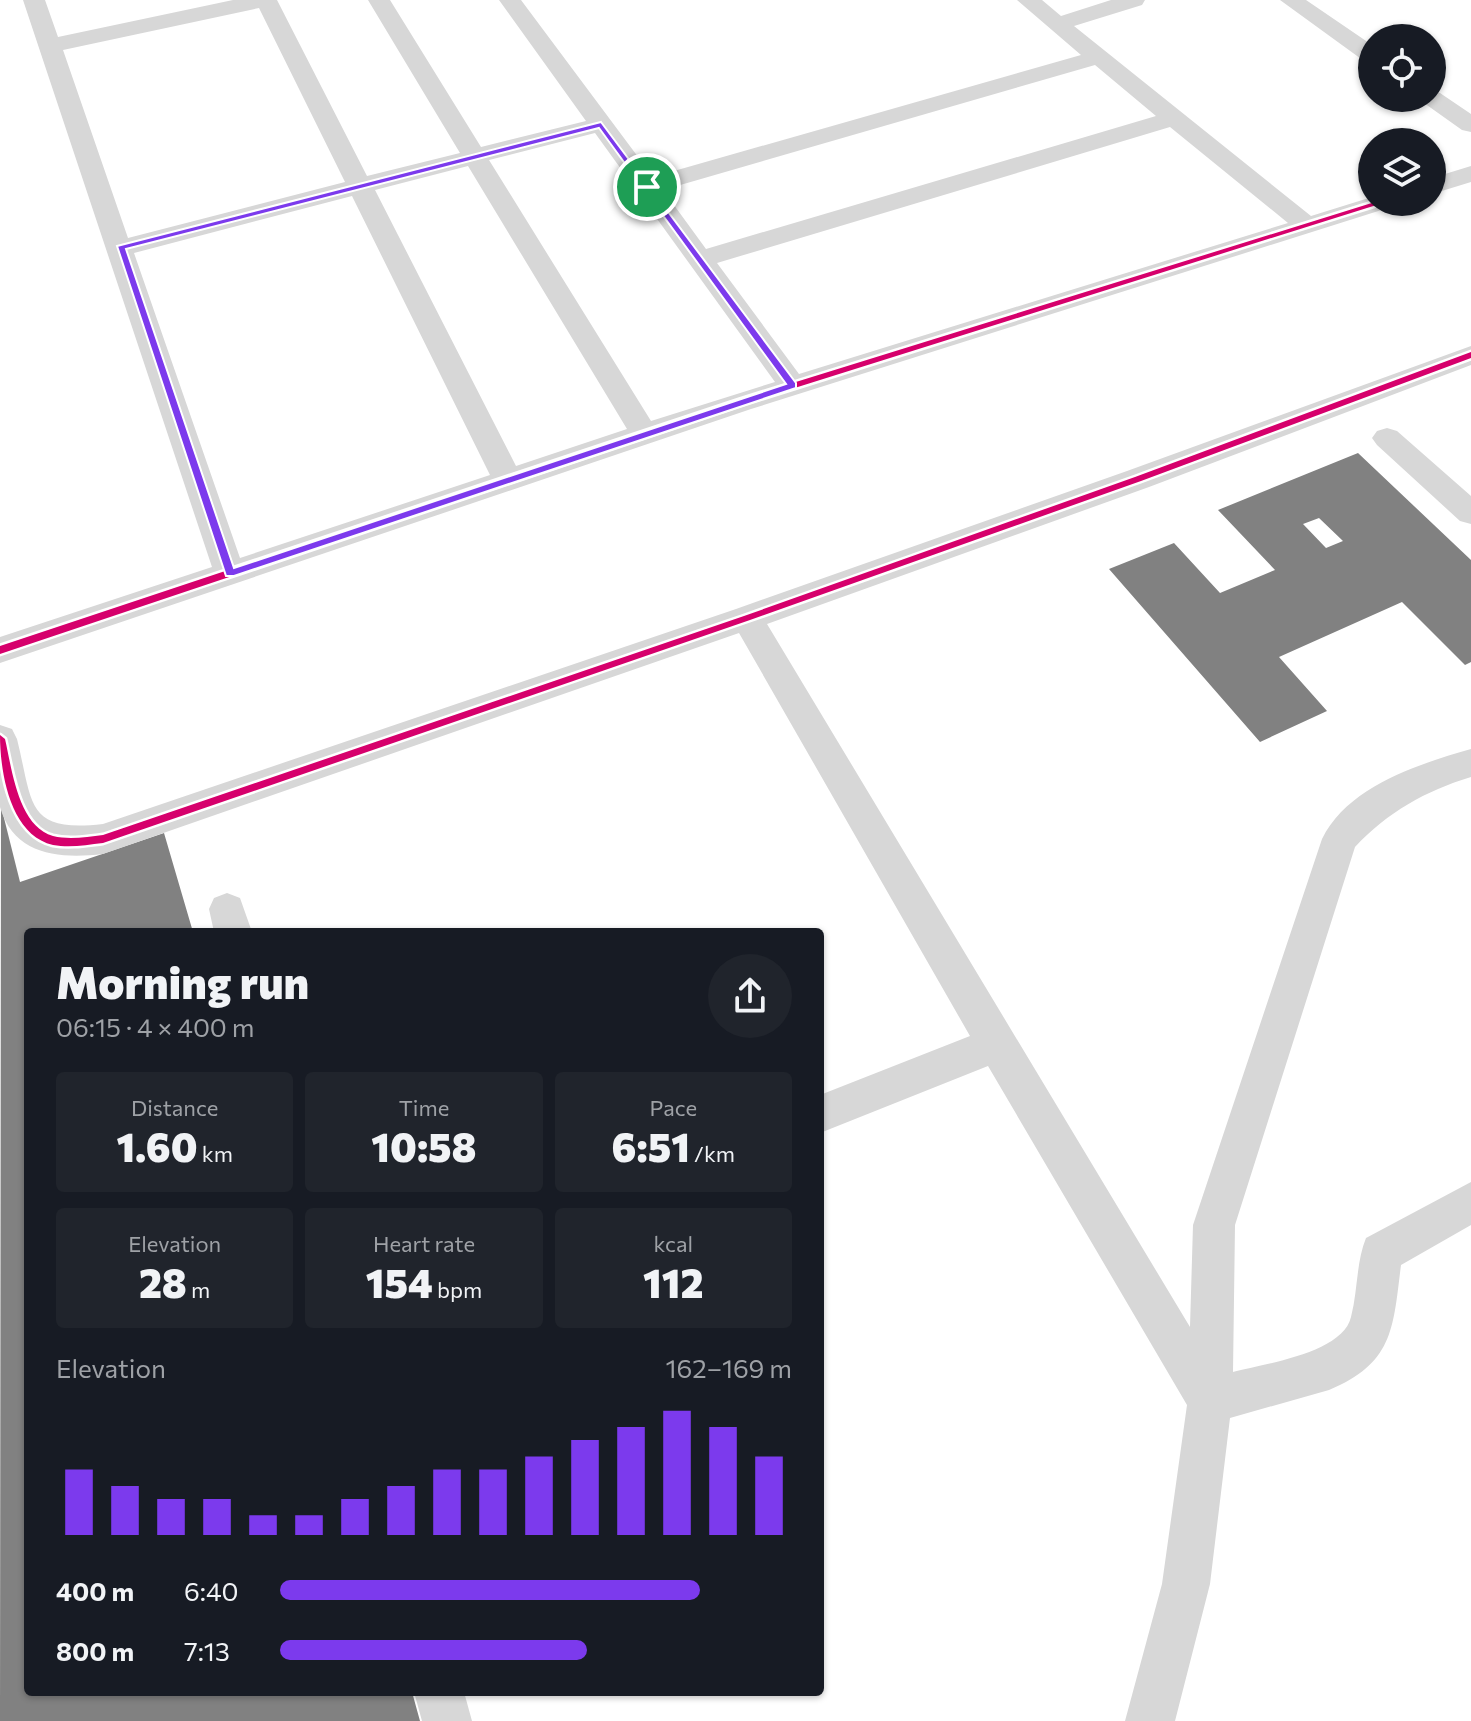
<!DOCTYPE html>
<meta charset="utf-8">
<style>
:root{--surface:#171b24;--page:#20242c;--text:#f1f3f6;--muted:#9ea1a6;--accent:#7c3aed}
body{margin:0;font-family:Commissioner,sans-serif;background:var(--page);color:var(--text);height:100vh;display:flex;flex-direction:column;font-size:30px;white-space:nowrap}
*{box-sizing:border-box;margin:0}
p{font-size:26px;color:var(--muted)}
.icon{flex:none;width:44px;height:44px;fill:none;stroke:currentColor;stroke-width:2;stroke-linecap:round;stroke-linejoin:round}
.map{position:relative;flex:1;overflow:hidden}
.sheet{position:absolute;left:24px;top:928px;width:800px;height:768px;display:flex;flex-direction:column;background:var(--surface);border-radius:8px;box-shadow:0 2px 6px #0004}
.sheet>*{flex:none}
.buttons{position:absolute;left:1358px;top:24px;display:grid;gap:16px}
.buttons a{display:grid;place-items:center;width:88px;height:88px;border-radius:50%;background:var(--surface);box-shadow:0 2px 6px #0004;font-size:40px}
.pin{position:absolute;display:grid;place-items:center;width:68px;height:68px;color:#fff;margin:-34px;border:4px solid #fff;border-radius:50%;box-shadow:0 2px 8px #0007}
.round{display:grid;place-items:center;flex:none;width:84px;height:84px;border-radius:42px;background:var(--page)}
.head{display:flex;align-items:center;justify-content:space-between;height:136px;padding:0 32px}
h1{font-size:44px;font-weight:800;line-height:60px}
.metrics{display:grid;grid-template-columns:repeat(3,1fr);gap:12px;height:136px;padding:8px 32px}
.metrics div{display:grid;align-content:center;border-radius:8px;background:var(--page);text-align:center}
.metrics b{font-size:40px;font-weight:800}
.metrics small{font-size:22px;font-weight:400}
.metrics p{font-size:22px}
.chart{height:224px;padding:16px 32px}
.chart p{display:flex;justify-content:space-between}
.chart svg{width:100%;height:144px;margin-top:8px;stroke:var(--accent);stroke-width:6}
ul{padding:0 32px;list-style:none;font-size:26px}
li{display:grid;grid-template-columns:128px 96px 1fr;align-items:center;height:60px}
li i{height:20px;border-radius:10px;background:var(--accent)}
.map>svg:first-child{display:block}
.building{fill:#818181;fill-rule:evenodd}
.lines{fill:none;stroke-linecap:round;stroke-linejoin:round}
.minor{fill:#d7d7d7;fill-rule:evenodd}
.cycleway-casing{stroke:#fff;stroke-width:5}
.cycleway{fill:#d6006c;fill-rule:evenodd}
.route{fill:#7c3aed;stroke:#fff;stroke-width:2;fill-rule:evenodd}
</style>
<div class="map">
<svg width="1471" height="1721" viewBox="0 0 1471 1721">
<rect width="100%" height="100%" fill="#fff"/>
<path class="building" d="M1358,453L1471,560V662L1465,665L1402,602L1279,657L1327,711L1260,742L1109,569L1174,543L1220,593L1275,570L1218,510ZM1319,518L1343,541L1326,548L1303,524Z
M1,806L20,882L164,833L193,932H28V1692H412L420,1721H0Z"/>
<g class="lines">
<path class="minor" d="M23,0H45L58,37L233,0H277L367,176L460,153L368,0H390L481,147L586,121L499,0H521L653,177L1081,55L1017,0H1042L1061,16L1111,0H1145L1142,5L1074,26L1311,216L1372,197V202H1395L1391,207L751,409L0,663V637L212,567ZM259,8L345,182L128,238L63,50ZM1095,65L1156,116L706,249L663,190ZM1170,127L1288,223L799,374L717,263ZM595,133L775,382L651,421L489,160ZM468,166L627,429L516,466L375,190ZM352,196L490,475L240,558L134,253Z
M1280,0H1306L1372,45V63L1364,61Z
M1432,91L1440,93L1471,114V132L1462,130L1424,103L1420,98H1432Z
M1471,166V182L1432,194V178Z
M1471,346V365L1149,487L767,624L1190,1327L1193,1225L1322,839C1348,786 1419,764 1471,749V777C1425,791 1388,812 1355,847L1235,1225L1233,1372C1264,1364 1343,1353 1351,1317C1358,1290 1356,1263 1366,1238L1471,1182V1225L1401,1265C1393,1328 1394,1363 1329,1390L1230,1418L1210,1584L1175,1721H1125L1162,1584L1187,1405L988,1066L820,1133V1095L970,1036L739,633L103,854C61,859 14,856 0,807C0,786 0,748 0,725L12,729L17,739C33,803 25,833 103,824L736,609L1127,471Z
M1387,428L1397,431L1471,496V524L1460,521L1377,445L1372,438L1377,431Z
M227,893L240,898L252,932H214L209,909L214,898Z
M414,1692H464L472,1721H422Z"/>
<g class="cycleway-casing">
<path id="cycleway" d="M1375,202H1386L744,404L0,654V646L738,400Z
M1471,352V358L1141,481L750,620L103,843C86,845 70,848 53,845C10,835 0,772 0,735L5,739C12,769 18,826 53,836C69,840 87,837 103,835L744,616L1135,477Z"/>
</g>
<use href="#cycleway" class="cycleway"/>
</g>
<path class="route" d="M601,122L796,383V388L234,576H226L117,246ZM599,128L786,384L234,568L126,249Z"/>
</svg>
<div class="buttons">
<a><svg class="icon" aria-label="locate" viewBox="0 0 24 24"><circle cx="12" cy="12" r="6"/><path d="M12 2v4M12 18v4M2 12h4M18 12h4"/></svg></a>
<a><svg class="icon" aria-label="layers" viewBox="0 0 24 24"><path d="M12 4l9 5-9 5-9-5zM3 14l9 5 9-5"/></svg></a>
</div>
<div class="pin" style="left:647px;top:187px;background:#1e9e55"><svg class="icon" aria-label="arrive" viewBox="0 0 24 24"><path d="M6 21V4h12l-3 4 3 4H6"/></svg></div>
<section class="sheet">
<div class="head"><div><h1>Morning run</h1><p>06:15 · 4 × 400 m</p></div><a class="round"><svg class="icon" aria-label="share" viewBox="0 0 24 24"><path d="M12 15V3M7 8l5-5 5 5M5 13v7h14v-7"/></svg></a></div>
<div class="metrics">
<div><p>Distance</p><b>1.60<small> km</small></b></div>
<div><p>Time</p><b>10:58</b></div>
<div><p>Pace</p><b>6:51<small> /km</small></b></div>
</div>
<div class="metrics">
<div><p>Elevation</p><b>28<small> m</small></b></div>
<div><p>Heart rate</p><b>154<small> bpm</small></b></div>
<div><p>kcal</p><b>112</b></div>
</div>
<div class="chart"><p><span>Elevation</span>162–169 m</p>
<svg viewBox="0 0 160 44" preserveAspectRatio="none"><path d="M5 44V24M15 44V29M25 44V33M35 44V33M45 44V38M55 44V38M65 44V33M75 44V29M85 44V24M95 44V24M105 44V20M115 44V15M125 44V11M135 44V6M145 44V11M155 44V20"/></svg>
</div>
<ul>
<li><b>400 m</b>6:40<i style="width:82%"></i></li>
<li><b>800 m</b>7:13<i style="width:60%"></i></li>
</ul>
</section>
</div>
